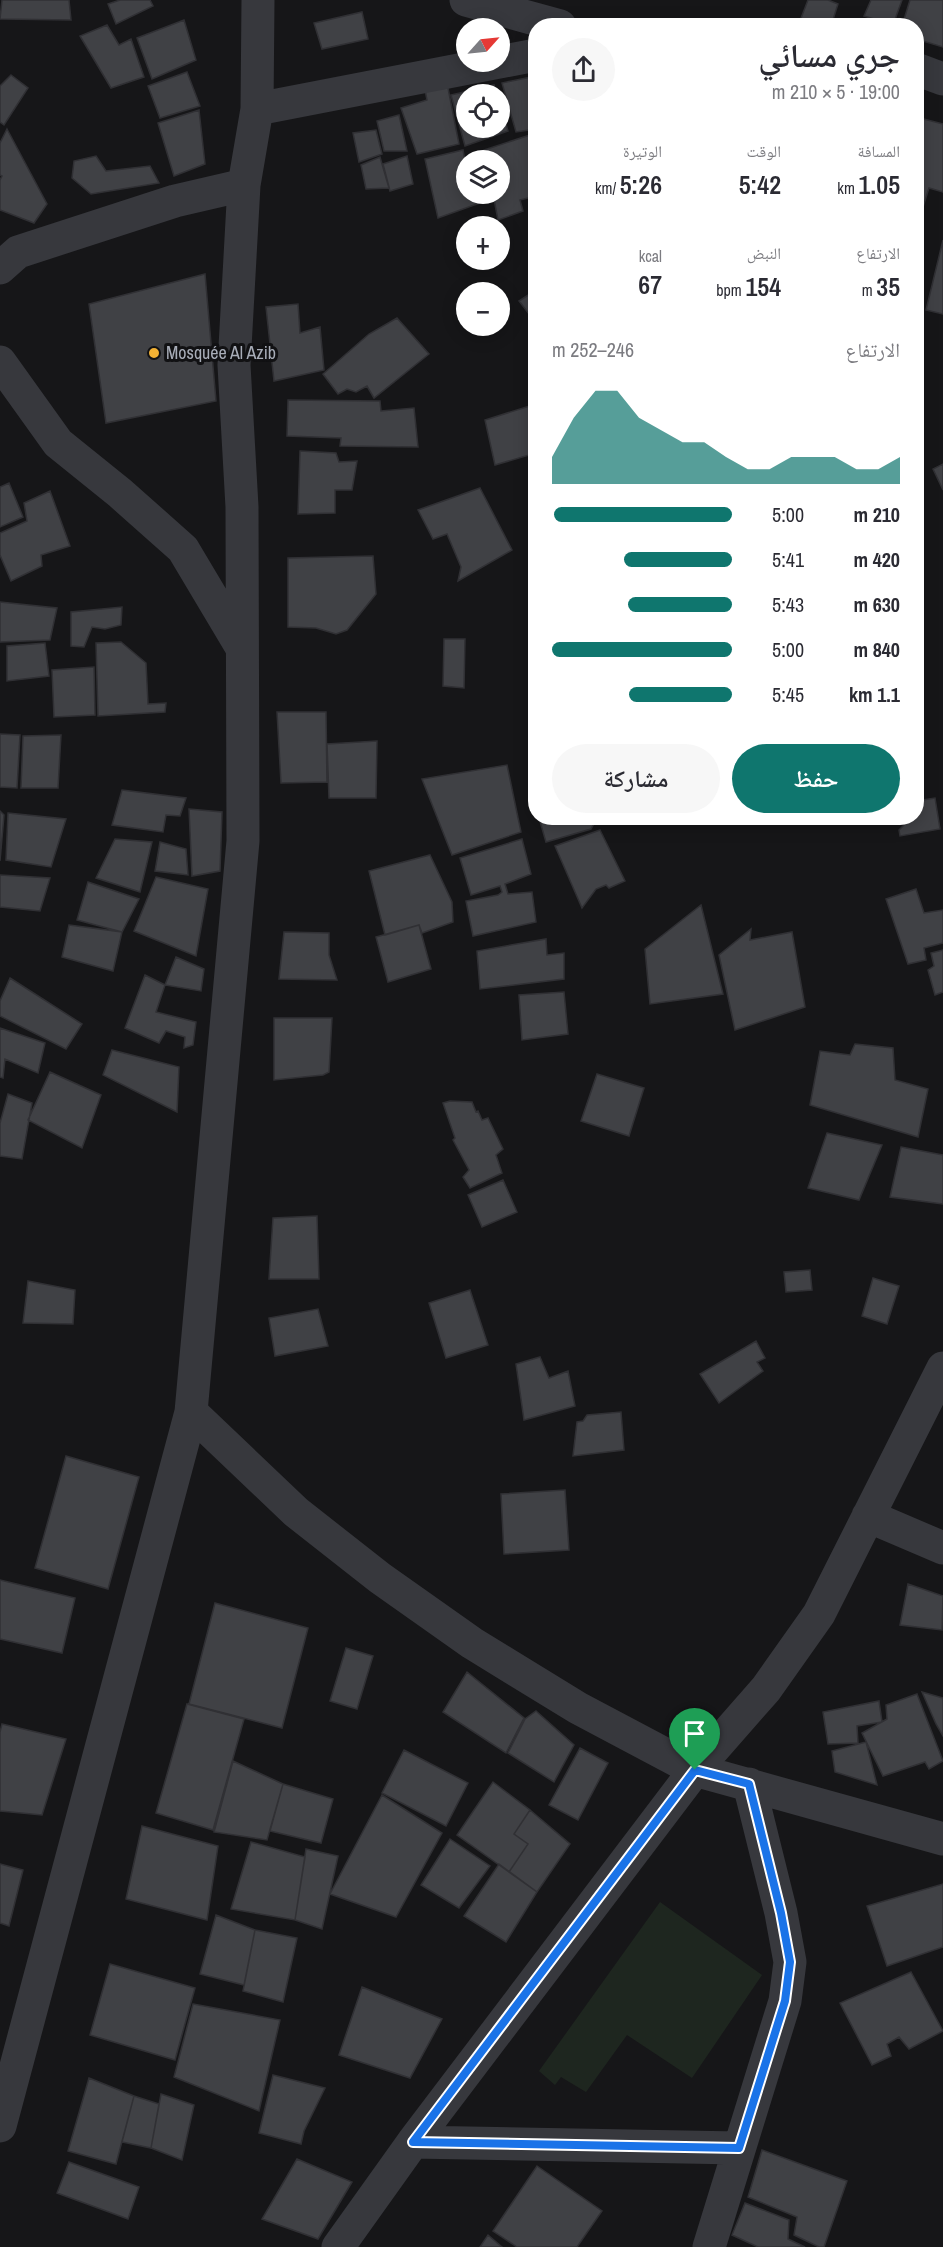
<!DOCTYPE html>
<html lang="ar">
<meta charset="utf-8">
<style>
:root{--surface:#fff;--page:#f7f7f7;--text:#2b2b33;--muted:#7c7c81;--accent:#0f766e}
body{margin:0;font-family:"Archivo Narrow","Noto Naskh Arabic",sans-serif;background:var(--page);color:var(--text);direction:rtl;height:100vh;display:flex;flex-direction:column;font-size:22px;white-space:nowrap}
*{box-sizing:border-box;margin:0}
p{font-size:20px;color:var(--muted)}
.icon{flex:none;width:33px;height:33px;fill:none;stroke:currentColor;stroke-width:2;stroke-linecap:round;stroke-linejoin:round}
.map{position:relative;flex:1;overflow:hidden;direction:ltr}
.side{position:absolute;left:528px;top:18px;width:396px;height:807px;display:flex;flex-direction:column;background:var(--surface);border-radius:24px;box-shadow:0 3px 15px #0003;direction:rtl}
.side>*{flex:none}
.needle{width:39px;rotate:63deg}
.tools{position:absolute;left:456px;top:18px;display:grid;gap:12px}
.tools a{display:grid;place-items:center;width:54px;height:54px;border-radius:50%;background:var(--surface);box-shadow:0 3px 15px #0003;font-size:30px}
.pin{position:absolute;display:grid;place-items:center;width:51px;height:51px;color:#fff;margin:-62px -26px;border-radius:50% 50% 50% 0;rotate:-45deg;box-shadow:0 0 6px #0007}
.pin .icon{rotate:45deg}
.round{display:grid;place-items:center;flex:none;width:63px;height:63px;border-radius:32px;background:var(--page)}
.head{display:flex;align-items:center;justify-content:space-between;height:102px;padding:0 24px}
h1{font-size:33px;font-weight:600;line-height:45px}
.stats{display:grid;grid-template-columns:repeat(3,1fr);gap:9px;height:102px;padding:6px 24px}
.stats div{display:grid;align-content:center}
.stats b{font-size:26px;font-weight:600}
.stats small{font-size:16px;font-weight:400}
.stats p{font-size:16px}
.chart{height:168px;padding:12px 24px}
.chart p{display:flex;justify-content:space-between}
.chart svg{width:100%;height:108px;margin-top:6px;fill:var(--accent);opacity:.7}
.button{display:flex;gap:12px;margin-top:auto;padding:12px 24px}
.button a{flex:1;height:69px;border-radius:36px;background:var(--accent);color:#fff;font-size:24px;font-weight:600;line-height:69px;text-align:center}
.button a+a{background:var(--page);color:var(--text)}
ul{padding:0 24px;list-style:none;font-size:20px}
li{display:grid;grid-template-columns:96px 72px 1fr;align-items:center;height:45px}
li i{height:15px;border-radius:8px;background:var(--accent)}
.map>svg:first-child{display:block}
.green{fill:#1e261f}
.building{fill:#404145;stroke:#303034;stroke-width:1.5}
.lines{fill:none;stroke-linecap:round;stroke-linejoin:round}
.minor{stroke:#37383d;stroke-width:33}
.route-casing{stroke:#fff;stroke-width:12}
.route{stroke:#1a73e8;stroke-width:8}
.poi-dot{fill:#f2b134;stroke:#111113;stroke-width:2}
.labels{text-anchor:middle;stroke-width:6;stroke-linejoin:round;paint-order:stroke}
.poi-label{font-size:18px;fill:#a8adb8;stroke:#111113;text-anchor:start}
</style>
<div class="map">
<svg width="943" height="2247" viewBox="0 0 943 2247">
<rect width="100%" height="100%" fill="#161618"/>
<path class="green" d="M660,1902L762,1975L692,2078L627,2035L586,2092L561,2077L555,2085L539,2071Z"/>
<path class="building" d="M2,0H69L71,20L0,19Z
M120,0H150L153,6L116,24L108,4Z
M808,0H828L838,4L831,26H798Z
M871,0H902L893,25L864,16Z
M910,0H943V47L916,39V26H902Z
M362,12L368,39L322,49L314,23Z
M184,20L196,60L152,79L137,38Z
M107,25L119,45L131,39L144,77L111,88L80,36Z
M187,72L200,106L160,118L148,86Z
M11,75L28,88L4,125L0,122V86Z
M536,76V129L516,132L502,83Z
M494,85L497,94H466V128H500V104L508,131L465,146L451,95Z
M448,88L459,144L417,154L401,108L427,100L425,90Z
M199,110L205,164L174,176L158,123Z
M399,115L407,151H384L377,121Z
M916,117L943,124V192L929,188L923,207L916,205Z
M7,129L47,204L34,223L0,210V180L2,176L0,175V143Z
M376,130L382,154L359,162L353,133Z
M533,134L536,144V196L520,200L523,211L498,220L493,194H500V160H486L484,150Z
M463,150L465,161L481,151L483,160H466V194H490L491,199L438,218L425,159Z
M96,156L106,171L150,166L159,183L91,194L72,178L74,161Z
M407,156L413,184L390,191L383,164Z
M380,157L389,188L366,189L361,165Z
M943,240V314L926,310Z
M205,274L216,401L106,423L89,304Z
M536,290V323L519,301Z
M298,304L300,333L320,327L324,370L274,381L266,307Z
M397,318L429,354L374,398L367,386L356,392L347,389L338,394L323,374L369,334Z
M288,400L380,401L381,411L414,408L418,447L340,446L341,438L287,436Z
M536,404V453L495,465L485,420Z
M300,451L336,453L339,462L357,461L352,490H335V513L298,514Z
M943,464V490L933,469Z
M9,483L23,517L0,527V487Z
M480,488L512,550L458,581L461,567L447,534L433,539L418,510Z
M50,491L70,546L41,555L42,566L11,581L0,555V533L27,521L24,503Z
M373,556L376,594L347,630L336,634L316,628L288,627V558Z
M0,602L57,608L50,640L0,642Z
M122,607L121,625L105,629L92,627L84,647L71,646V612Z
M444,639H465L464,688L443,686Z
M121,642L146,663L148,704L166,703L165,712L98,716L96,643Z
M45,643L49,676L7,681V646Z
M94,667L95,715L54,717L52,670Z
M277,712H326L327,782L281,783Z
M0,734L20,735L17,788L0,787Z
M61,735L58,788H21L23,736Z
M377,741L376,798H329L327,744Z
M507,765L521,832L452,855L422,779Z
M122,790L186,798L180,816L166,815L163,832L112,825Z
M935,798L940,829L900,836L899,830L911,818H916V801Z
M189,809L222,812L220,871L192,876Z
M0,811L4,815L0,861Z
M8,813L66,819L51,867L6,860Z
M539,818H597L591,829L546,842Z
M600,830L625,881L609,888L606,885L596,889L582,908L555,846Z
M115,839L152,842L140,892L96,878Z
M522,839L531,874L505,884L508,894L532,892L536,922L473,936L466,901L498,895L502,892L500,886L471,895L460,858Z
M160,842L186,849L188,875L155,871Z
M430,855L452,902L453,922L422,933L419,925L385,935L369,871Z
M0,875L50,878L40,911L0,907Z
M156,877L208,889L196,956L134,931Z
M88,882L139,899L122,932L77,920Z
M916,889L924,913L943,910V943L924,948L926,960L908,964L886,899Z
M701,905L723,994L650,1004L645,949Z
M69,925L122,932L113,971L62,957Z
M419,925L431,969L388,982L376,937Z
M751,929L750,940L792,932L805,1007L735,1030L719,955Z
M284,932L329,933V955L337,980L279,979Z
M546,939L547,955L564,953V979L480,989L477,951Z
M943,950V992L935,995L928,970L934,966L931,953Z
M176,957L204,969L201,991L165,985Z
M145,975L165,985L156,1012L196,1022L193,1045L184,1048L185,1037L166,1031L159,1043L125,1028Z
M10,978L82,1024L66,1049L0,1016V1001Z
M564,992L568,1034L522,1040L519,995Z
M274,1018H332L329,1072L323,1075L274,1080Z
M0,1028L45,1043L38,1073L5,1059L3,1078L0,1077Z
M855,1044L893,1048L895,1080L928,1089L918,1137L810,1105L820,1051L850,1055Z
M112,1050L179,1067L177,1112L103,1075Z
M50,1072L101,1095L82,1148L28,1120Z
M597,1074L644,1088L629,1136L581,1121Z
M8,1094L32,1103L22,1159L0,1156V1123Z
M450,1101L472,1102L476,1112L478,1111L482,1120L488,1118L503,1149L496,1155L502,1173L470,1188L463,1177L469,1170L453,1140L455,1138L443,1103Z
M827,1133L882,1145L859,1200L808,1188Z
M901,1147L943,1155V1204L890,1197Z
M503,1180L517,1212L482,1227L468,1195Z
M317,1216L319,1279H269L273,1218Z
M810,1270L812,1290L786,1292L784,1272Z
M873,1278L899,1286L887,1324L862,1316Z
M28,1281L75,1290L73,1324L23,1323Z
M470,1290L488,1345L446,1358L429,1303Z
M318,1309L328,1346L275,1356L269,1318Z
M756,1341L765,1358L757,1362L763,1371L719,1403L700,1374Z
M540,1357L549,1378L568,1371L575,1406L524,1420L516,1364Z
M621,1412L624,1450L573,1456L577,1422L583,1421L587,1415Z
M66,1456L139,1477L108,1589L35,1568Z
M565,1490L569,1550L504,1554L501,1494Z
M565,1490L569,1550L504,1554L501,1494Z
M0,1580L75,1598L62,1653L0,1639Z
M908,1584L943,1596L942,1630L900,1625Z
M215,1603L308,1628L282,1728L189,1704Z
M346,1648L373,1656L357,1709L330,1701Z
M467,1672L524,1718L506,1753L443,1712Z
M922,1692L943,1698V1736L936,1724Z
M917,1694L943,1761L929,1769L925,1762L883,1776L862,1733L887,1719L886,1705Z
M879,1701L882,1722L857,1726L858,1743L828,1744L823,1712Z
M187,1704L244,1719L213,1830L156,1813Z
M536,1711L574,1745L554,1782L508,1753L525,1719Z
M2,1724L66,1739L42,1815L0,1811V1732Z
M866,1742L877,1785L835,1772L832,1751Z
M580,1748L608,1763L578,1820L549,1805Z
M404,1750L468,1783L446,1826L382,1793Z
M233,1761L283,1784L267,1840L214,1832Z
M493,1782L530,1810L514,1834L528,1844L509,1872L457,1835Z
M283,1784L333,1799L321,1843L270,1831Z
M382,1795L442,1833L396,1917L330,1894Z
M530,1810L570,1844L537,1892L509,1872L528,1844L514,1834Z
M142,1826L218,1846L207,1920L126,1899Z
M450,1839L490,1866L459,1908L421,1885Z
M251,1842L305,1857L295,1920L231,1909Z
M306,1849L338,1856L322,1929L295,1920Z
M0,1864L23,1870L9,1926L0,1923Z
M499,1864L537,1892L506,1942L464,1916Z
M943,1884V1947L887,1966L867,1906Z
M216,1915L255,1930L244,1985L200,1974Z
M255,1930L297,1938L283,2002L243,1991Z
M110,1964L195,1988L175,2060L90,2035Z
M911,1972L943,2031L909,2049L899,2037L887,2044L891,2056L872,2065L840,2003Z
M362,1987L442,2019L410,2078L339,2055Z
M193,2004L280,2020L259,2111L174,2077Z
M273,2075L325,2088L304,2131L301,2144L259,2133Z
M89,2078L134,2096L116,2164L68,2151Z
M161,2094L194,2105L182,2160L151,2148Z
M134,2096L159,2104L151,2148L122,2142Z
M762,2150L847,2181L824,2247H819L794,2235L797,2217L748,2197Z
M297,2159L352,2182L318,2239L262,2219Z
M69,2162L139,2187L128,2219L57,2193Z
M537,2166L602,2211L577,2247H517L493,2231Z
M745,2203L789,2220L788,2239L805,2247H758L732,2235Z
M488,2235L502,2247H480Z"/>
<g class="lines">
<path class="minor" d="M466,0L560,26
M916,69L943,79
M257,109L258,0
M0,268L18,252L175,201L244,185
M0,362L58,443L120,493L183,549L242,648
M191,1412L296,1512L380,1578L472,1643L578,1708L695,1770L943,1839
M868,1516L943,1548
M0,2126L191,1412L243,841L242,507L234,365L244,185L257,109L536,55
M413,2142L739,2148
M338,2247L413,2142L695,1770L766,1689L819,1614L943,1368
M709,2247L785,2001L790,1962L781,1913L749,1784"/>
</g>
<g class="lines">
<g class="route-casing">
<path id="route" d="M695,1770L749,1784L781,1913L790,1962L785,2001L739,2148L413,2142Z"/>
</g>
<use href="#route" class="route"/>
</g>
<circle class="poi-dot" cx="154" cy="353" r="6"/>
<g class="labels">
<g class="poi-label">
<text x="166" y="359">Mosquée Al Azib</text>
</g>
</g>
</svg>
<div class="tools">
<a><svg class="needle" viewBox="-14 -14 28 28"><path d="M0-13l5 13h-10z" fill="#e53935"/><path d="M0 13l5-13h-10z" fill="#7c7c81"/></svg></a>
<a><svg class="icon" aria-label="locate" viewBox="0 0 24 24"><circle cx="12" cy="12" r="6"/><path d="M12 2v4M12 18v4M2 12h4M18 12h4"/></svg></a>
<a><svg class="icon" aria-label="layers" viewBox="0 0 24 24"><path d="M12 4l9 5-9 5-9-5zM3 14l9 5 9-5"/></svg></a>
<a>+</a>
<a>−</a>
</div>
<div class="pin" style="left:695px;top:1770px;background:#1e9e55"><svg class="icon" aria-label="arrive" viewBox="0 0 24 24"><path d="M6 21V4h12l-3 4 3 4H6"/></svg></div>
<section class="side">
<div class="head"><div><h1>جري مسائي</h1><p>19:00 · 5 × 210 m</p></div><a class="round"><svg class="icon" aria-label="share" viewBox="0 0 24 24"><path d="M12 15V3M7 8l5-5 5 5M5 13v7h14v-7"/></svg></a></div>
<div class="stats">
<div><p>المسافة</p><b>1.05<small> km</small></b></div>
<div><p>الوقت</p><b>5:42</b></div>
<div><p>الوتيرة</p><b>5:26<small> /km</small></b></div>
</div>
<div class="stats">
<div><p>الارتفاع</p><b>35<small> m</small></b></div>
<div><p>النبض</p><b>154<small> bpm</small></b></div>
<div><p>kcal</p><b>67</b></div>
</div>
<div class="chart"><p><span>الارتفاع</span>246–252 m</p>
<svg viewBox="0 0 160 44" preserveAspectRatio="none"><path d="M0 44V33L10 17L20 6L30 6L40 17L50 22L60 27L70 27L80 33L90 38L100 38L110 33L120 33L130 33L140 38L150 38L160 33V44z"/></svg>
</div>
<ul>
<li><b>210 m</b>5:00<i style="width:99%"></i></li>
<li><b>420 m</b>5:41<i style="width:60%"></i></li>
<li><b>630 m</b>5:43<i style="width:58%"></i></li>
<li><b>840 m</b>5:00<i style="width:100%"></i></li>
<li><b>1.1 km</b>5:45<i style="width:57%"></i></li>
</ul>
<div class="button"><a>حفظ</a><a>مشاركة</a></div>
</section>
</div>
